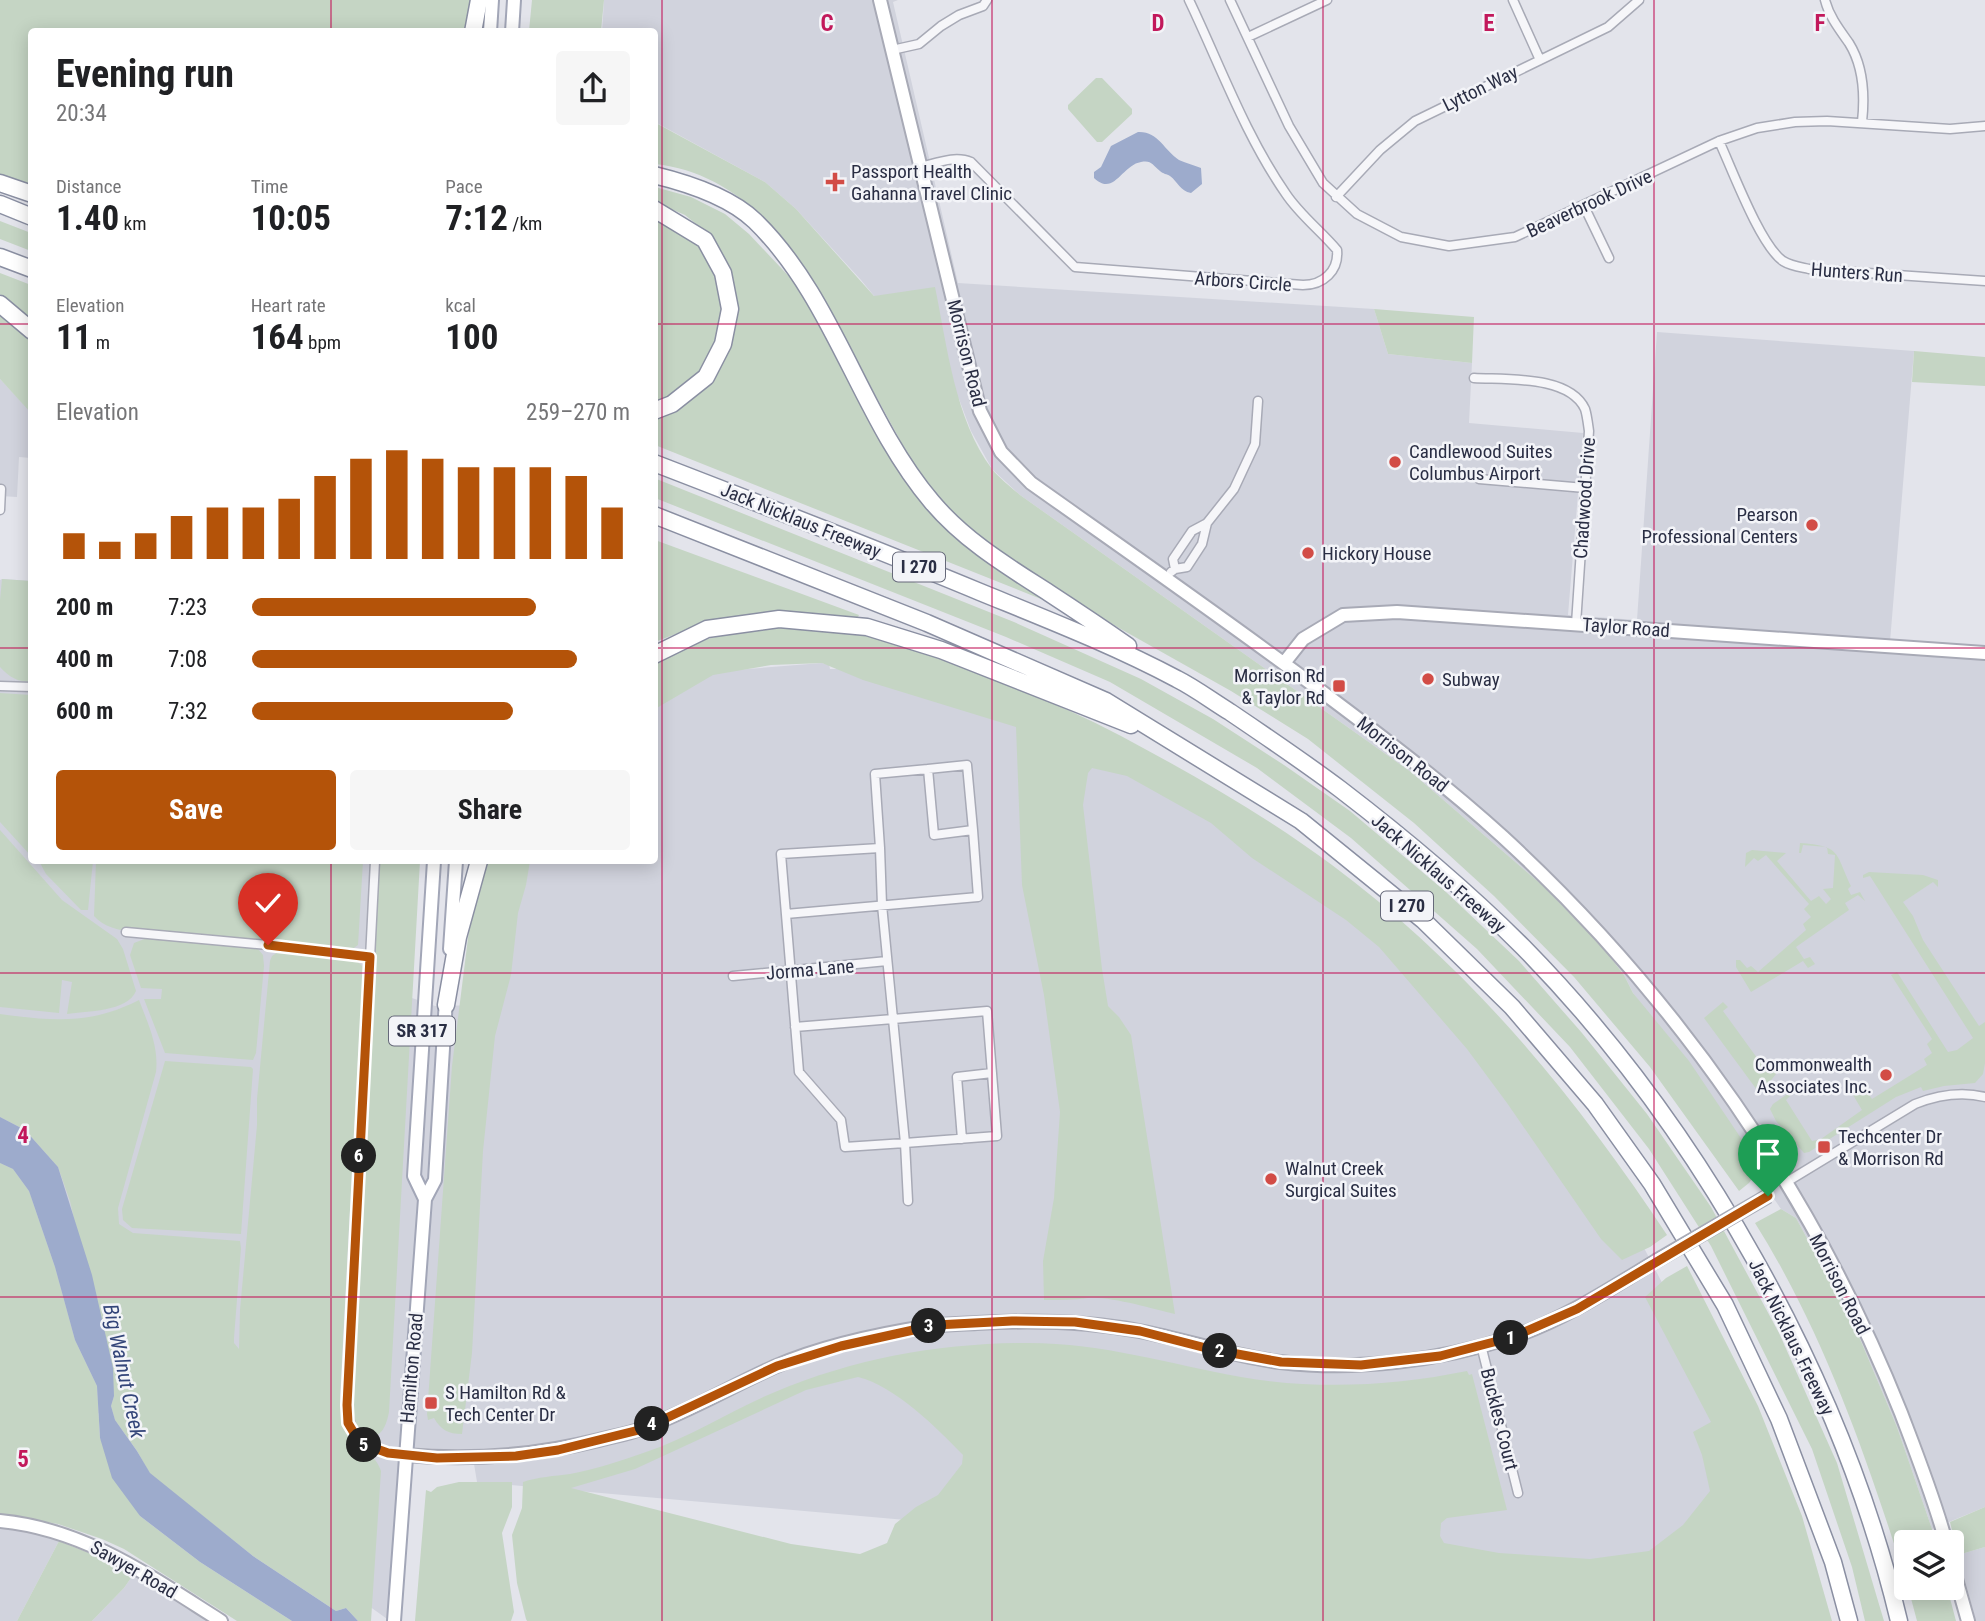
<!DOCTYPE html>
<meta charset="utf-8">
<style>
:root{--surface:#fff;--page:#f6f6f6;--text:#202124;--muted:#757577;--accent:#b45309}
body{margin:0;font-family:"Roboto Condensed",sans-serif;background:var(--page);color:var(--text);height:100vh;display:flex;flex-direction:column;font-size:26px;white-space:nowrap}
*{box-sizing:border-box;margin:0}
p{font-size:23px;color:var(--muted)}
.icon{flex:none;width:38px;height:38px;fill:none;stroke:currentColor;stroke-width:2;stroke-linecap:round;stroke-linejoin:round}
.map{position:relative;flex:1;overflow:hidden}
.details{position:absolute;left:28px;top:28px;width:630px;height:836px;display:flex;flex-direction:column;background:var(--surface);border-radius:7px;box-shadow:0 4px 18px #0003}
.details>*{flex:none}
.fabs{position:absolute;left:1894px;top:1530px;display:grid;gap:14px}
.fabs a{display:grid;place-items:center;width:70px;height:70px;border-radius:7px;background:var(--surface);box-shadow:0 4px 18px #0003;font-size:35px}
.pin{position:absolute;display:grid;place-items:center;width:60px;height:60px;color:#fff;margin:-72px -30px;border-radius:50% 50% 50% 0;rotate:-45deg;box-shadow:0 0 7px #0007}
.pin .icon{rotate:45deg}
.km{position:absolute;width:35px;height:35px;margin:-18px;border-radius:50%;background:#222;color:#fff;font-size:19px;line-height:35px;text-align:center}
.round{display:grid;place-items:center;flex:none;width:74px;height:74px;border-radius:7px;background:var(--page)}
.summary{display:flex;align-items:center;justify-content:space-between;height:119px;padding:0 28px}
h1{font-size:38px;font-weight:700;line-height:52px}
.metrics{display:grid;grid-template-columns:repeat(3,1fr);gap:10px;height:119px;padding:7px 28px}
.metrics div{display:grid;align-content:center}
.metrics b{font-size:35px;font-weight:700}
.metrics small{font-size:19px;font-weight:400}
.metrics p{font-size:19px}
.chart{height:196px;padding:14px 28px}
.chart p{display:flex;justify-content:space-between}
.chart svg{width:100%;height:126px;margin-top:7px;stroke:var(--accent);stroke-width:6}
.primary-button{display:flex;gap:14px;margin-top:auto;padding:14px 28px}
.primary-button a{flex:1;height:80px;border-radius:7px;background:var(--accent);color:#fff;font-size:28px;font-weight:700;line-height:80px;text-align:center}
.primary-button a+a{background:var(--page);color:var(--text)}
ul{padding:0 28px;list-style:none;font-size:23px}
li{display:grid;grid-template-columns:112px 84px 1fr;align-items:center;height:52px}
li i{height:18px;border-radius:9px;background:var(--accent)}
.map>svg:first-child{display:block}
.built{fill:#d1d3dd}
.green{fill:#c5d5c4;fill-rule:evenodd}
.water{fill:#9dabcc}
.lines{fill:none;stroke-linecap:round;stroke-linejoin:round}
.street-casing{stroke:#a8aab6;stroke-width:11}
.secondary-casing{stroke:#a8aab6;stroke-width:16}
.primary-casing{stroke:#a2a6b7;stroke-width:16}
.highway-casing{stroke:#8a8fa2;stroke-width:19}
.street{stroke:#f6f6f9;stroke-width:8}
.secondary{stroke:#fff;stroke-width:12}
.primary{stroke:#fff;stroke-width:12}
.highway{stroke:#fff;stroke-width:16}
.secondary-bridge-casing{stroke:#a8aab6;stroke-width:16;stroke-linecap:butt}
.secondary-bridge{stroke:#fff;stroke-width:12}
.route-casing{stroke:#fff;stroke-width:14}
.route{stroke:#b45309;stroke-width:9}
.grid{fill:none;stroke:#c2185b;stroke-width:2;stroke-opacity:0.55}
.poi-dot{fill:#d24c46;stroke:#f3f4f8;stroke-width:2.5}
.labels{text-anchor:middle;stroke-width:5;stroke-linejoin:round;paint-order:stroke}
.shield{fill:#f3f4f8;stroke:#66697a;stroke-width:2}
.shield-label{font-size:18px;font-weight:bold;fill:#2a2e44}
.street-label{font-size:19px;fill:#2a2e44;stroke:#f3f4f8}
.poi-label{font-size:19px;fill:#2a2e44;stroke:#f3f4f8;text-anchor:start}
.water-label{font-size:21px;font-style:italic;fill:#334579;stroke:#f3f4f8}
.grid-label{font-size:23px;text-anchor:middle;font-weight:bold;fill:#c2185b;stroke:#f3f4f8;stroke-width:5;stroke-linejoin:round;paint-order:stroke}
</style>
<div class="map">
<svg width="1985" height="1621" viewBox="0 0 1985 1621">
<rect width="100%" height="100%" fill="#e3e4eb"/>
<path class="built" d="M604,0H898L893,2L958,283L1374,309L1388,354L1472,363L1469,423L1583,433L1568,615L1637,620L1657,332L1914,351L1889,654L1985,660V1507L1932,1529L1897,1427L1855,1327L1796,1218L1781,1209L1756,1173L1753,1156L1633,993L1624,975L1601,945L1542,885L1411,772L1020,495L992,469L971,431L959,399L861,280L796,209L765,182L655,122L654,32H602Z
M0,379L32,413L31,458L19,457L17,497L0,496Z
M2,579L31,581L32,861H405L412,998L435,1006L485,1005L519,861H654L655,701L710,672L822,663L829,665L830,669H839L1009,719L1152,776L1335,889L1618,1198L1721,1396L1786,1598L477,1482L473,1458L406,1455L390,1621L0,1343V580Z
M0,1514L58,1524L59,1541L17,1621H0Z
M1985,1547V1621H1976L1958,1555Z
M144,1572L221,1621H92L124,1588L133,1575L140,1579Z"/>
<path class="green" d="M0,0H472L465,31L32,32L31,187L0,175Z
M532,0H604L601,31H529Z
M1096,78H1102L1132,109V114L1102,142H1097L1068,109V105Z
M654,122L765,182L796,209L874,296L935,287C947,345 955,420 992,469C999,478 1011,487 1020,495L1411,772L1542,885L1601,945L1624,975L1633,993L1689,1061L1753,1156L1756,1173L1749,1183L1739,1191L1650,1067L1574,977L1494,896L1414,823L1308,739L1231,691L1119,628L1033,575L974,534L938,498L912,462L808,272C772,218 722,171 655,164Z
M655,187L691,197L725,214L749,234L799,287L915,486L1041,594V599L655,445V414L726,351L718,249L701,228L685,215L655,202Z
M655,213L699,243L721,286L724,310L712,355L696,376L680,392L655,403Z
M0,221L31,233V251L0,239Z
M0,273L31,285V322L0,294Z
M1374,309L1474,317L1472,363L1388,354Z
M0,311L31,341V413L0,379Z
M1914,351L1985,357V386L1912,382Z
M654,478L1014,622L1141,679L1213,719L1284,765L1350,811L1446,892L1519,961L1582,1033L1647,1114L1711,1207L1779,1333L1837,1463L1884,1621H1865L1852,1567L1812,1449L1711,1246L1649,1149L1570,1047L1477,949L1351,838L1257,768L1110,682L1006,637L655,498Z
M655,540L859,615L857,619C783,607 724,614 655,642Z
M2,579L31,581V682C18,682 9,677 0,667V600Z
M794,625C817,628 842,629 865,634C903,641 939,657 975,671C1024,691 1073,711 1121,736C1194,775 1266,816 1332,865C1470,968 1573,1093 1667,1235L1650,1247L1622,1260L1601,1239L1507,1103L1467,1049L1379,947L1346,920L1252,858L1211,823L1127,776L1092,768L1088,773L1083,805L1102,969L1108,1006L1119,1017L1131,1035L1175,1314C1153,1309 1110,1296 1088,1298C1074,1300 1059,1300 1044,1300L1043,1261L1054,1198L1060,1112L1044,995L1022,885L1016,727L863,680L822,663L771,665L713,675L655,709V657C700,639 744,628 794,625Z
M0,693L31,695V856L0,822Z
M0,830L62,900L117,939L123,949L136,991C127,1012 87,1011 67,1014L72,982L62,980L59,1013L0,1007Z
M1800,843C1841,846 1835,852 1851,886L1848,889L1851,895L1860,892L1865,901L1858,895L1845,903L1849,910L1796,947L1804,959L1810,957L1815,964L1808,968L1803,961L1751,992L1736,967V960H1740L1747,968L1751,966L1758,972L1806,930L1803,924L1811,917L1804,909L1809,904L1766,855L1758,861L1754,858L1745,867L1746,853L1752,850L1786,853L1777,861L1811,901L1819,896L1826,904L1831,899L1823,889L1833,888L1835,855L1828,854L1827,847L1803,845L1801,853H1799Z
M39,861H93L88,910H81L46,874Z
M96,861H363L358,945L351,950L141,931C126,933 104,928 94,916Z
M379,861H420L389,1412C387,1422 384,1433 374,1437C354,1432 351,1413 350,1394Z
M484,861H530L526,885L518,913L511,975L495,1036L483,1151L472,1353L462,1434C448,1434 441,1430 434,1418L428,1420L427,1414L452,1066L473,898Z
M1869,872L1923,875L1938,880V887L1933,882L1903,902L1913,916L1923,940L1979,1026L1985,1022V1063L1983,1074L1975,1083L1944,1086L1923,1091L1921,1087L1896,1097L1809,1152L1804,1153L1776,1121L1770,1109L1773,1104L1789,1093L1792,1094L1786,1100L1812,1141L1821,1139L1862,1110L1850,1090L1857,1086L1862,1093L1866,1091L1872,1099L1927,1065L1924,1059L1932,1053L1927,1044L1932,1039L1891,975L1897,972L1948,1052L1957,1050L1973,1038L1870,876L1863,878V875Z
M147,938L258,949L263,955L264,966L256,1053L253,1060L165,1053L144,999H161L162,989L141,988L130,955L134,943Z
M278,952L350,958L358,962L363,967L340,1395L341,1416L353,1447C367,1453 376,1456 381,1471L371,1621H358L346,1608L336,1611L253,1556L150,1474L137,1451L115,1420L111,1406L114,1396L70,1201L58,1167L25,1130L0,1117V1014C53,1021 90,1025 139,1000C148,1024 159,1046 156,1072L118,1208L119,1224L133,1233L240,1241L241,1248L234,1338V1343L239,1349L240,1310L257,1125V1099L270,961L272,956Z
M1723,1002L1728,1007L1723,1011L1768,1073L1773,1070L1776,1074L1764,1089L1757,1090L1704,1018Z
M165,1061L251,1067L253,1069L241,1234L132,1228L123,1220L122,1209Z
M0,1163L13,1169L29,1191L55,1267L75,1340L97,1386L100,1438L140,1516L200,1562L292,1621H237L124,1549L102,1539L58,1524L0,1514Z
M1781,1209L1796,1218L1855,1327L1897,1427L1932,1529L1935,1542H1906V1581C1867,1458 1824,1333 1755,1223Z
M1687,1266L1758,1406L1802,1516L1832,1621H527L526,1619L517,1583L512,1535L522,1508L523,1482C538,1477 554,1476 570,1474C596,1469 621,1461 646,1452C691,1437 731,1410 775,1392C856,1358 941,1343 1028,1343C1104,1343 1168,1364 1241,1377C1317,1390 1393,1386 1467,1371L1469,1375L1472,1374L1507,1510L1447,1518L1441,1523L1440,1536L1444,1543L1499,1553L1590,1559L1649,1551L1683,1525L1710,1491L1702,1455L1693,1432L1711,1422L1645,1297L1666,1278ZM858,1377C895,1386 937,1428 963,1455L962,1464L938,1495L916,1507L895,1524L887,1543L860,1554L791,1544L571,1488L635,1469L806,1390Z
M459,1482H512V1507L502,1533L514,1612L511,1621H415L426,1490L431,1492L437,1487Z
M1985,1507V1547L1958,1555L1950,1522Z
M59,1541L104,1559L133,1575L124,1588L92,1621H17Z
M1908,1587H1947L1956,1621H1917Z"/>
<path class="water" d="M1138,132C1158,131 1164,150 1179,160C1185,163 1194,165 1201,168L1202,184L1191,193C1180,191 1178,182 1170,176C1167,174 1163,174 1160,171C1152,165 1152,160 1141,162C1122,165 1114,197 1094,178V172L1101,167L1111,146Z
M0,1117L25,1130L58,1167L92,1275L113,1368L114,1396L111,1406L115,1420L137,1451L150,1473L253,1556L336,1611L346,1608L358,1621H292L200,1562L140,1516L112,1478L100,1438L97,1386L75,1340L55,1267L29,1191L13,1169L0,1163Z"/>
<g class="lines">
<g class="street-casing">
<path id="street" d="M1230,0L1289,126L1323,183L1357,214L1401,237L1449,246L1515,237L1719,141L1757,128L1795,122L1827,121L1950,129L1985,126
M1513,0L1540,60
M1825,0C1829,16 1839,29 1849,43C1864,67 1865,95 1862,122
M1248,37L1327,0
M892,50L919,44L941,26L959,15L983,6L987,0
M1719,141C1732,169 1760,245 1783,261C1791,266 1800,267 1809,269L1985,281
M921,167C937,163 955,155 971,162L1075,267L1303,285C1323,285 1339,271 1337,250C1321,231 1300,215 1286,194C1245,135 1220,65 1189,0
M1336,197L1380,150L1415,121L1608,27L1639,0
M1584,206L1609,258
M1474,378C1506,380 1569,375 1585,409C1587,415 1588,424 1589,431L1576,624
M1479,479L1585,488
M0,510L1,489
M1175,569L1173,559L1192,531L1207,523L1234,489L1255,444L1258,401
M1171,572L1175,569L1187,567L1202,544L1207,523
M0,686L32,687
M880,848L875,774L928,769
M375,861L347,1405C350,1443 368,1452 405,1455
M786,914L978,897L973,830L934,835L928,769L967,765L973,830
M126,932L268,945L370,957
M733,976L887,961
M987,1011L997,1136L905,1143L893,1019Z
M795,1027L893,1019L882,905L880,848L781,854L799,1072L841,1120L845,1147L905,1143L908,1201
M962,1139L957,1077L992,1073
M1785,1183L1915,1104C1938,1095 1960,1091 1985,1097
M1481,1345L1518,1493"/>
</g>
<g class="secondary-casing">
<path id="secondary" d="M880,0L980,411L1001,452L1031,483C1131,554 1232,624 1329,697C1389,742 1448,787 1503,837C1676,996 1814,1194 1901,1413C1917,1455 1934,1498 1946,1542
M1284,663L1303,639L1343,615L1397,612L1985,653
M405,1455C472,1461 534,1456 599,1440C614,1436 629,1434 643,1428C688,1412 730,1387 774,1367C822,1346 879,1334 931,1326C946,1324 962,1324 977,1323C1031,1320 1086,1321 1139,1331C1187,1340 1232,1356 1280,1362C1356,1371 1439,1361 1512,1337C1563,1320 1610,1289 1656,1261
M0,1521C85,1529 151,1577 221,1621
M1951,1561L1968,1621"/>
</g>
<g class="primary-casing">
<path id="primary" d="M490,32L492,0
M512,32L514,0
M450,949L456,861
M425,1199L414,1176L434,861
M394,1621L425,1199L435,1180L446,999"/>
</g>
<g class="highway-casing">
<path id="highway" d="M473,32L479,0
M654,175C687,183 730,197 755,221C835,299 860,417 932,502C965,541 1007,566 1049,593C1075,610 1102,628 1128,646
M0,183L32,194
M0,204L32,217
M654,209L705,240L723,273L730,309L723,344L706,377L672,404L654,411
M0,257L32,269
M0,304L32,331
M654,463C763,505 872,547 980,592C1046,619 1113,645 1177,679C1195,688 1212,701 1230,712C1267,737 1304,762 1340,789C1404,838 1466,890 1523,947C1698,1125 1841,1378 1899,1621
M654,515L927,623L1106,701L1301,821L1423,920L1512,1007L1595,1104L1652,1184L1725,1305L1779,1419L1833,1562L1849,1621
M654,655L707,629L779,619L867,627L941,650L1131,725
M446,1005L458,937L479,861"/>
</g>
<use href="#street" class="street"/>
<use href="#secondary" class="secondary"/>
<use href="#primary" class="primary"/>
<use href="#highway" class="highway"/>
<g class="secondary-bridge-casing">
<path id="secondary-bridge" d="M1656,1261L1768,1196"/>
</g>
<use href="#secondary-bridge" class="secondary-bridge"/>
</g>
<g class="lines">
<g class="route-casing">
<path id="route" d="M268,945L370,957L347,1405L348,1423L360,1443L388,1453L437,1458L516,1456L558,1450L643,1429L777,1366L841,1346L936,1325L1012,1321L1075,1322L1140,1331L1210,1349L1281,1362L1361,1365L1440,1356L1513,1337L1577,1309L1768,1196"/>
</g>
<use href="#route" class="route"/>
</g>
<path class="grid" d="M331,0V32M662,0V1621M992,0V1621M1323,0V1621M1654,0V1621M0,324H32M654,324H1985M0,648H32M654,648H1985M331,861V1621M0,973H1985M0,1297H1985"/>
<g class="poi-dot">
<path d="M831.5 171.5h7v7h7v7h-7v7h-7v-7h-7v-7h7z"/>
<circle cx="1395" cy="462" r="7"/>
<circle cx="1812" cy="525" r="7"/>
<circle cx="1308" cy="553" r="7"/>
<circle cx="1428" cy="679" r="7"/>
<rect x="1332" y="679" width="14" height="14" rx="3.5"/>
<circle cx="1886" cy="1075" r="7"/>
<rect x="1817" y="1140" width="14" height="14" rx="3.5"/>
<circle cx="1271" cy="1179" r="7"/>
<rect x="424" y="1396" width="14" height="14" rx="3.5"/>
</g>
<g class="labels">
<g class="shield">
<rect x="893" y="552.5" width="52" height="29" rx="5"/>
<rect x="1381" y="891.5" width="52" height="29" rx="5"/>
<rect x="389" y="1016.5" width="66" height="29" rx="5"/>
</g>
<g class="shield-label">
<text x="919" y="573">I 270</text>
<text x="1407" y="912">I 270</text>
<text x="422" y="1037">SR 317</text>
</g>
<g class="street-label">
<text transform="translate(1480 88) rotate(-26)" y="7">Lytton Way</text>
<text transform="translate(1589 203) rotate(-25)" y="7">Beaverbrook Drive</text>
<text transform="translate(1857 272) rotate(4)" y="7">Hunters Run</text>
<text transform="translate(1243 281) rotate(4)" y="7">Arbors Circle</text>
<text transform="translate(967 353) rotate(76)" y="7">Morrison Road</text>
<text transform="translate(1584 498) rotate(-86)" y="7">Chadwood Drive</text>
<text transform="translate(801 520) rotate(22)" y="7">Jack Nicklaus Freeway</text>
<text transform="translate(1626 627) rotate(4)" y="7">Taylor Road</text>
<text transform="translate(1403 754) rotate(38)" y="7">Morrison Road</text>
<text transform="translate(1439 873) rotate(41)" y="7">Jack Nicklaus Freeway</text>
<text transform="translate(810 969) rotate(-5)" y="7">Jorma Lane</text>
<text transform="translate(1840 1284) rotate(63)" y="7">Morrison Road</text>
<text transform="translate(1792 1337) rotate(64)" y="7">Jack Nicklaus Freeway</text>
<text transform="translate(411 1368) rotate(-85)" y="7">Hamilton Road</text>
<text transform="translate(1500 1419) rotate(76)" y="7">Buckles Court</text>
<text transform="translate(134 1569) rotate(30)" y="7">Sawyer Road</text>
</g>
<g class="poi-label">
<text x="851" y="178">Passport Health<tspan x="851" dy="22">Gahanna Travel Clinic</tspan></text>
<text x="1409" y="458">Candlewood Suites<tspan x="1409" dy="22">Columbus Airport</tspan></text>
<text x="1798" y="521" text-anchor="end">Pearson<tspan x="1798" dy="22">Professional Centers</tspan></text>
<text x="1322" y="560">Hickory House</text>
<text x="1325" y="682" text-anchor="end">Morrison Rd<tspan x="1325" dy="22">&amp; Taylor Rd</tspan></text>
<text x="1442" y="686">Subway</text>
<text x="1872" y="1071" text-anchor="end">Commonwealth<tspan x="1872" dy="22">Associates Inc.</tspan></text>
<text x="1838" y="1143">Techcenter Dr<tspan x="1838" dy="22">&amp; Morrison Rd</tspan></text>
<text x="1285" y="1175">Walnut Creek<tspan x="1285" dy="22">Surgical Suites</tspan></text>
<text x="445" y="1399">S Hamilton Rd &amp;<tspan x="445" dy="22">Tech Center Dr</tspan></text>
</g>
<g class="water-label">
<text transform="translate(124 1371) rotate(78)" y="7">Big Walnut Creek</text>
</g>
</g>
<g class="grid-label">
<text x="827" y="31">C</text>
<text x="1158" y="31">D</text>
<text x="1489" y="31">E</text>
<text x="1820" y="31">F</text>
<text x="23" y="1143">4</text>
<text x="23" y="1467">5</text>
</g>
</svg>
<div class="fabs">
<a><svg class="icon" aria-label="layers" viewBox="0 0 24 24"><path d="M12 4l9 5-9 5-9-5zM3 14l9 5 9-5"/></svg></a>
</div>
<div class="pin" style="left:1768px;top:1196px;background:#1e9e55"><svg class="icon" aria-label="arrive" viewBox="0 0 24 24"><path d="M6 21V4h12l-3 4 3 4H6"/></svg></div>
<div class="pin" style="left:268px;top:945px;background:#d93025"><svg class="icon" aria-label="check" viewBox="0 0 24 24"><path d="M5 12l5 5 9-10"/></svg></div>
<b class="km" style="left:1511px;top:1338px">1</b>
<b class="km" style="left:1220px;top:1351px">2</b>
<b class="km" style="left:929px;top:1326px">3</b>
<b class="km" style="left:652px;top:1424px">4</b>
<b class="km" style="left:364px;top:1445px">5</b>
<b class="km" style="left:359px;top:1156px">6</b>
<section class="details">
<div class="summary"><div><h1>Evening run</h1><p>20:34</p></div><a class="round"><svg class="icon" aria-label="share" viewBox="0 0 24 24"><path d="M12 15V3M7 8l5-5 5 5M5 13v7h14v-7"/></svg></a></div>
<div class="metrics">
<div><p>Distance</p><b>1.40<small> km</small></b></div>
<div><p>Time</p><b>10:05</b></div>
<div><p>Pace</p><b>7:12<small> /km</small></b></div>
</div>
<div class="metrics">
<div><p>Elevation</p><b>11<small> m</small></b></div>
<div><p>Heart rate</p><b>164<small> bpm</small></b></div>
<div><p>kcal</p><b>100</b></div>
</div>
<div class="chart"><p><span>Elevation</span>259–270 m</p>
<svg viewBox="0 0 160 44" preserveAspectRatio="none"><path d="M5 44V35M15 44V38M25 44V35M35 44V29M45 44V26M55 44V26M65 44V23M75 44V15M85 44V9M95 44V6M105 44V9M115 44V12M125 44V12M135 44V12M145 44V15M155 44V26"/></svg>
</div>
<ul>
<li><b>200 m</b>7:23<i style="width:75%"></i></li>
<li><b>400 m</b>7:08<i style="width:86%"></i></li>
<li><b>600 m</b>7:32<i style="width:69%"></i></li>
</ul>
<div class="primary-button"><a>Save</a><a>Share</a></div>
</section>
</div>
